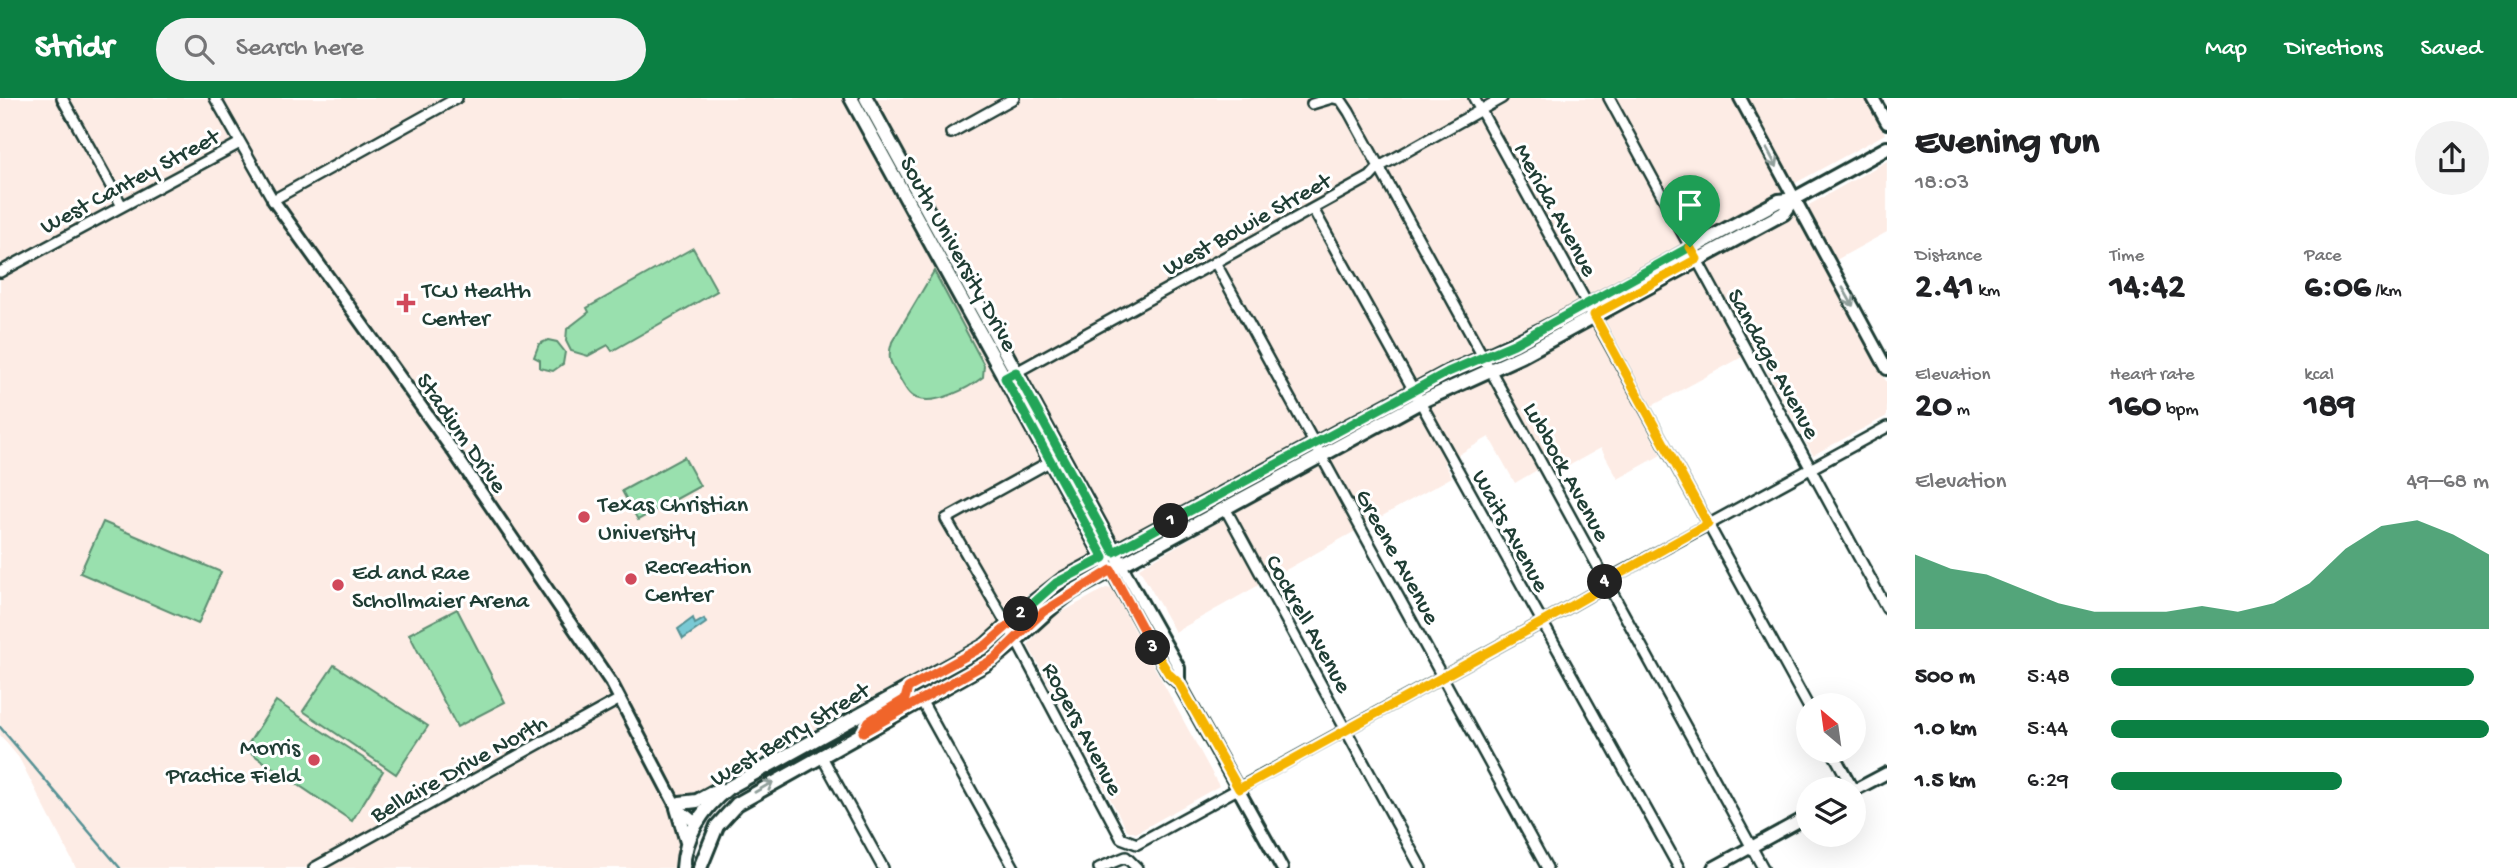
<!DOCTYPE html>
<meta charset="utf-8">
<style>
:root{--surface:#fff;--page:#f2f2f2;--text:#202124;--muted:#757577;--accent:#0b8043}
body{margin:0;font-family:"Gochi Hand",sans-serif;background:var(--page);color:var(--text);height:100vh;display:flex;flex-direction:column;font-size:26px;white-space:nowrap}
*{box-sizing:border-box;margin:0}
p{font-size:23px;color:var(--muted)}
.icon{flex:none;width:38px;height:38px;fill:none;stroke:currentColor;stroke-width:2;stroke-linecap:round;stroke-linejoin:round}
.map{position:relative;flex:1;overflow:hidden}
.drawer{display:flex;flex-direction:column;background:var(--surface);width:630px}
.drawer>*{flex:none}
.needle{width:46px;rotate:331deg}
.fabs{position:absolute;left:1796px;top:595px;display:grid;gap:14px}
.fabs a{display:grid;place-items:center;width:70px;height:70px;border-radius:50%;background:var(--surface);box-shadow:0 7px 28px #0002;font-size:35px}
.pin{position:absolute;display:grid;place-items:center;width:60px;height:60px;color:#fff;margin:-72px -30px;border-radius:50% 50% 50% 0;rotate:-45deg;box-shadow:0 0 7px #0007}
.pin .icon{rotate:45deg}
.km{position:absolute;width:35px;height:35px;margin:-18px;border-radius:50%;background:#222;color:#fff;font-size:19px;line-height:35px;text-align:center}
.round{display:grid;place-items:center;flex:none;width:74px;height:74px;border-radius:37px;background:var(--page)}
.headline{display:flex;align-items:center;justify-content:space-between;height:119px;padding:0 28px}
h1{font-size:38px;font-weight:700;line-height:52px}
.metrics{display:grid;grid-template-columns:repeat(3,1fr);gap:10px;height:119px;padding:7px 28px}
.metrics div{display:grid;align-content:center}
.metrics b{font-size:35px;font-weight:700}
.metrics small{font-size:19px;font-weight:400}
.metrics p{font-size:19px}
.chart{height:196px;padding:14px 28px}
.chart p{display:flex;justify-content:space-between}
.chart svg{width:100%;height:126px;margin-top:7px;fill:var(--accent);opacity:.7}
ul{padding:0 28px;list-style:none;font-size:23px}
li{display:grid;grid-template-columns:112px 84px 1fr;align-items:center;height:52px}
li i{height:18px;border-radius:9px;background:var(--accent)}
header{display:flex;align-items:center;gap:42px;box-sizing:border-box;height:98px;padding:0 35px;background:var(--accent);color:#fff}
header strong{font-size:33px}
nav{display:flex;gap:38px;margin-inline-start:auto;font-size:24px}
.search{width:490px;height:63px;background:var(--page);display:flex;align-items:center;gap:18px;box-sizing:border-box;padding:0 24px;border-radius:38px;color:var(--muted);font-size:26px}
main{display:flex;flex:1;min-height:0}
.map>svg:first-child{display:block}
.built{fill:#fdece5}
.green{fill:#99e0ae;stroke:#5c8e71;stroke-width:2}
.water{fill:#79c9d4;stroke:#559194;stroke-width:2}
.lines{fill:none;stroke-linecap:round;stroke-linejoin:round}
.stream{stroke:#559194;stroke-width:2.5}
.minor-casing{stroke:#1f3d34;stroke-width:14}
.tertiary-casing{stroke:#1f3d34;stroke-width:16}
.secondary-casing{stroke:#1f3d34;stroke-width:18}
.minor{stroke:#fff;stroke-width:9}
.tertiary{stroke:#fff;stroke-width:10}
.secondary{stroke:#fff;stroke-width:12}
.oneway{stroke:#8f9e9a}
.split-1-casing{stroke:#fff;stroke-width:14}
.split-2-casing{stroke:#fff;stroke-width:14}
.split-3-casing{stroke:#fff;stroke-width:14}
.split-4-casing{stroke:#fff;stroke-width:14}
.split-5-casing{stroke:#fff;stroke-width:14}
.split-1{stroke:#22a559;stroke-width:9}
.split-2{stroke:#22a559;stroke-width:9}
.split-3{stroke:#f0652b;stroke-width:9}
.split-4{stroke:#f5b400;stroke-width:9}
.split-5{stroke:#f5b400;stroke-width:9}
.poi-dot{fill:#d1495b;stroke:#fff;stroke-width:2.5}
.labels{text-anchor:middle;stroke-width:6;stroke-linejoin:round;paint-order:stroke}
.street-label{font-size:24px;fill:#1f3d34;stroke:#fff}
.poi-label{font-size:24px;fill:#1f3d34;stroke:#fff;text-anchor:start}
</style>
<header>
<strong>Stridr</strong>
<div class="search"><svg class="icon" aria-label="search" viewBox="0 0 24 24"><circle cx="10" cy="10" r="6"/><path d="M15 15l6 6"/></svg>Search here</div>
<nav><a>Map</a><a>Directions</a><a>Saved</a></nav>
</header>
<main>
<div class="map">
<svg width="1887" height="770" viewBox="0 0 1887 770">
<rect width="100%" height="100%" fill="#fff"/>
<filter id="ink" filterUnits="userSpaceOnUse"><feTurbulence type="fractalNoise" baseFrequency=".0143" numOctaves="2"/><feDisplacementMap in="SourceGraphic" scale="14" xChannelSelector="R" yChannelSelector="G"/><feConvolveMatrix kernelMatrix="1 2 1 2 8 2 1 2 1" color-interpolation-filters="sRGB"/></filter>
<g filter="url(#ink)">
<path class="built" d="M0,0H1866L1885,36L1494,250L1439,272L1029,495L1007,519L977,542L668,711L679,732L678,770H76L19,660L0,637Z
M1887,63V134L1836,162L1810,114L1809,107Z
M1796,112L1887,285V318L1813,357L1755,252L1639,315L1661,357L1618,381L1601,350L1543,382L1537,372L1515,385L1489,339L1444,365L1452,379L1175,534L1139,470L1310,371L1443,301L1546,252Z
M1106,490L1112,491L1219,688L1136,735L1127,732L1028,547L1042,529L1057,517Z"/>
<path class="green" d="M693,150L717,193L612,253L608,247L588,258L571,253L566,243L567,231L589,214L587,210Z
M934,173L984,267L983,279C969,290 935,308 916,300C908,297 903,286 899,279C890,265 887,260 892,244Z
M548,242L557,244L565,254L563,266L553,273L540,270V262L534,259L539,246Z
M684,359L700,388L638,422L622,393Z
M103,424L221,474L198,526L80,475Z
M457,511L505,604L457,629L409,536Z
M334,567L428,628L396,676L303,613Z
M276,603L383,673L352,723L245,651Z"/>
<path class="water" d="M693,520L695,526L704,521L706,525L683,541L678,531Z"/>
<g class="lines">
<path class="stream" d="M0,629L120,770"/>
<g class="minor-casing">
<path id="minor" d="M62,0L122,108
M215,0L273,102L457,0
M1334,0L1341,2L1349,14L1763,770
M1474,0L1808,608
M1609,0L1887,511
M1312,6L1332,0
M951,35L1014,0
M1313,111L1679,770
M1215,164L1547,770
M0,174L240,45
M1013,276L1370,79L1379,69L1502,0
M1051,363L946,421L1016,542L1121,740L1137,746L1541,525L1597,493L1607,482L1887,329
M1225,410L1421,770
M921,602L1014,770
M1832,653L1853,691
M821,657L883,770
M314,770L620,601
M1099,770L1126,759L1137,770"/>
</g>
<g class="tertiary-casing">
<path id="tertiary" d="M1740,0L1887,271
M1873,0L1887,25
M273,102L453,353L612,586L677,710L692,722L699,723
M1121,467L1179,570V585
M1111,472L1169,576L1179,585L1282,770
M1853,693L1887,675
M1713,770L1808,718"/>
</g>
<g class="secondary-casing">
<path id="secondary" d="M851,0L1107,466
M866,0L1118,460
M680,705L697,703L719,691
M677,710L687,744
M683,770C685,737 703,710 728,690L986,547L1031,506L1062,482L1449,274C1563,228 1670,160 1779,103L1794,101L1887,50
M700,770L717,728L737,706L986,566C1018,545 1041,515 1073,493L1420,304L1521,258L1784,115L1794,101"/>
</g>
<use href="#minor" class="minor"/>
<use href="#tertiary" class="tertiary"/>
<use href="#secondary" class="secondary"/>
</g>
<defs><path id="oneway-shaft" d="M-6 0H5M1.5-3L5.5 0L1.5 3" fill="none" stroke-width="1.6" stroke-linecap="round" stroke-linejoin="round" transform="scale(1.75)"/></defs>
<g class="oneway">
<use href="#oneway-shaft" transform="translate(1772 60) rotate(62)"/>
<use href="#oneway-shaft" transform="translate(1848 199) rotate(61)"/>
<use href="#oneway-shaft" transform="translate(764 689) rotate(-30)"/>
</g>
</g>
<g class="lines" filter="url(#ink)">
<g class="split-1-casing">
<path id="split-1" d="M1171,423L1448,274L1514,246L1690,149"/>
</g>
<g class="split-2-casing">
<path id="split-2" d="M1021,516L1056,485L1104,460L1005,280L1016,274L1114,454L1171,423"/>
</g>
<g class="split-3-casing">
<path id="split-3" d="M1021,516L986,547L908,590L905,601L869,623L863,634L994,561L1043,514L1111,472L1153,550"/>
</g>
<g class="split-4-casing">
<path id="split-4" d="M1153,550L1169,576L1179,585L1239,691L1541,525L1597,493L1605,484"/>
</g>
<g class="split-5-casing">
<path id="split-5" d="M1605,484L1708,426L1594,217L1697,161L1690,149"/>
</g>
<use href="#split-1" class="split-1"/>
<use href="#split-2" class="split-2"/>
<use href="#split-3" class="split-3"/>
<use href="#split-4" class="split-4"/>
<use href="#split-5" class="split-5"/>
</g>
<g class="poi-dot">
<path d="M402.5 194.5h7v7h7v7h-7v7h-7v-7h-7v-7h7z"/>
<circle cx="584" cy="419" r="7"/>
<circle cx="631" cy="481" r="7"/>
<circle cx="338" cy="487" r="7"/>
<circle cx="314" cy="662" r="7"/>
</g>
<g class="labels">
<g class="street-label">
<text transform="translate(129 82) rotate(-28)" y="8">West Cantey Street</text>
<text transform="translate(1557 111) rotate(61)" y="8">Merida Avenue</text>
<text transform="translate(1246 125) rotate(-29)" y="8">West Bowie Street</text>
<text transform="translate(960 155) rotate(61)" y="8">South University Drive</text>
<text transform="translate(1775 265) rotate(61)" y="8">Sandage Avenue</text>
<text transform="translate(463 334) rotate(55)" y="8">Stadium Drive</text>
<text transform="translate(1568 373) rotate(61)" y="8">Lubbock Avenue</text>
<text transform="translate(1512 432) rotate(61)" y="8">Waits Avenue</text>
<text transform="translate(1399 458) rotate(61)" y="8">Greene Avenue</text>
<text transform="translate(1310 525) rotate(61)" y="8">Cockrell Avenue</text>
<text transform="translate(1084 630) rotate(62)" y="8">Rogers Avenue</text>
<text transform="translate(789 635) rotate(-31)" y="8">West Berry Street</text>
<text transform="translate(458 669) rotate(-29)" y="8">Bellaire Drive North</text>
</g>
<g class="poi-label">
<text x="422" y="199">TCU Health<tspan x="422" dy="28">Center</tspan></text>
<text x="598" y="413">Texas Christian<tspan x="598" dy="28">University</tspan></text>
<text x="645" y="475">Recreation<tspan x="645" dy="28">Center</tspan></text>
<text x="352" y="481">Ed and Rae<tspan x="352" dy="28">Schollmaier Arena</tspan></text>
<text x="300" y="656" text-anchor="end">Morris<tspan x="300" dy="28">Practice Field</tspan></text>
</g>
</g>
</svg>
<div class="fabs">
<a><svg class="needle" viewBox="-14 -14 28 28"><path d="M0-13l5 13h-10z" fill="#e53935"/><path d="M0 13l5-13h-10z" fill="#757577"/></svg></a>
<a><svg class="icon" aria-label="layers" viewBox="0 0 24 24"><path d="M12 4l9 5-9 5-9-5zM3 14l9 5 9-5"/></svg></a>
</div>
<div class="pin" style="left:1690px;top:149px;background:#1e9e55"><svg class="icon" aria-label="arrive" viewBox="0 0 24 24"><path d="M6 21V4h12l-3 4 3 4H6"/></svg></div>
<b class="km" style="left:1171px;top:423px">1</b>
<b class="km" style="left:1021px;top:516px">2</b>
<b class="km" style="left:1153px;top:550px">3</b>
<b class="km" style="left:1605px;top:484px">4</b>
</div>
<section class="drawer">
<div class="headline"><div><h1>Evening run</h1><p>18:03</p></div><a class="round"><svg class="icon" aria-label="share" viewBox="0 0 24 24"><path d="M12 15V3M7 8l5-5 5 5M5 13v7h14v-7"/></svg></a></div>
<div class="metrics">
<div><p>Distance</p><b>2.41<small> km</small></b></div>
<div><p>Time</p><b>14:42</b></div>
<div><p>Pace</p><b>6:06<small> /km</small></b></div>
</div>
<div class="metrics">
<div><p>Elevation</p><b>20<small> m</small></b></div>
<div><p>Heart rate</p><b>160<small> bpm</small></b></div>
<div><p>kcal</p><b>189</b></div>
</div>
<div class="chart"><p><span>Elevation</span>49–68 m</p>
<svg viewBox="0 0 160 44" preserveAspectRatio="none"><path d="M0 44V18L10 23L20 25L30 30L40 35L50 38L60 38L70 38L80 36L90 38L100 35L110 28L120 16L130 8L140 6L150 11L160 18V44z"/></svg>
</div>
<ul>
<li><b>500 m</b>5:48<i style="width:96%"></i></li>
<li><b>1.0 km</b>5:44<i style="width:100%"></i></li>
<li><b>1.5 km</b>6:29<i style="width:61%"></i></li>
</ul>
</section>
</main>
